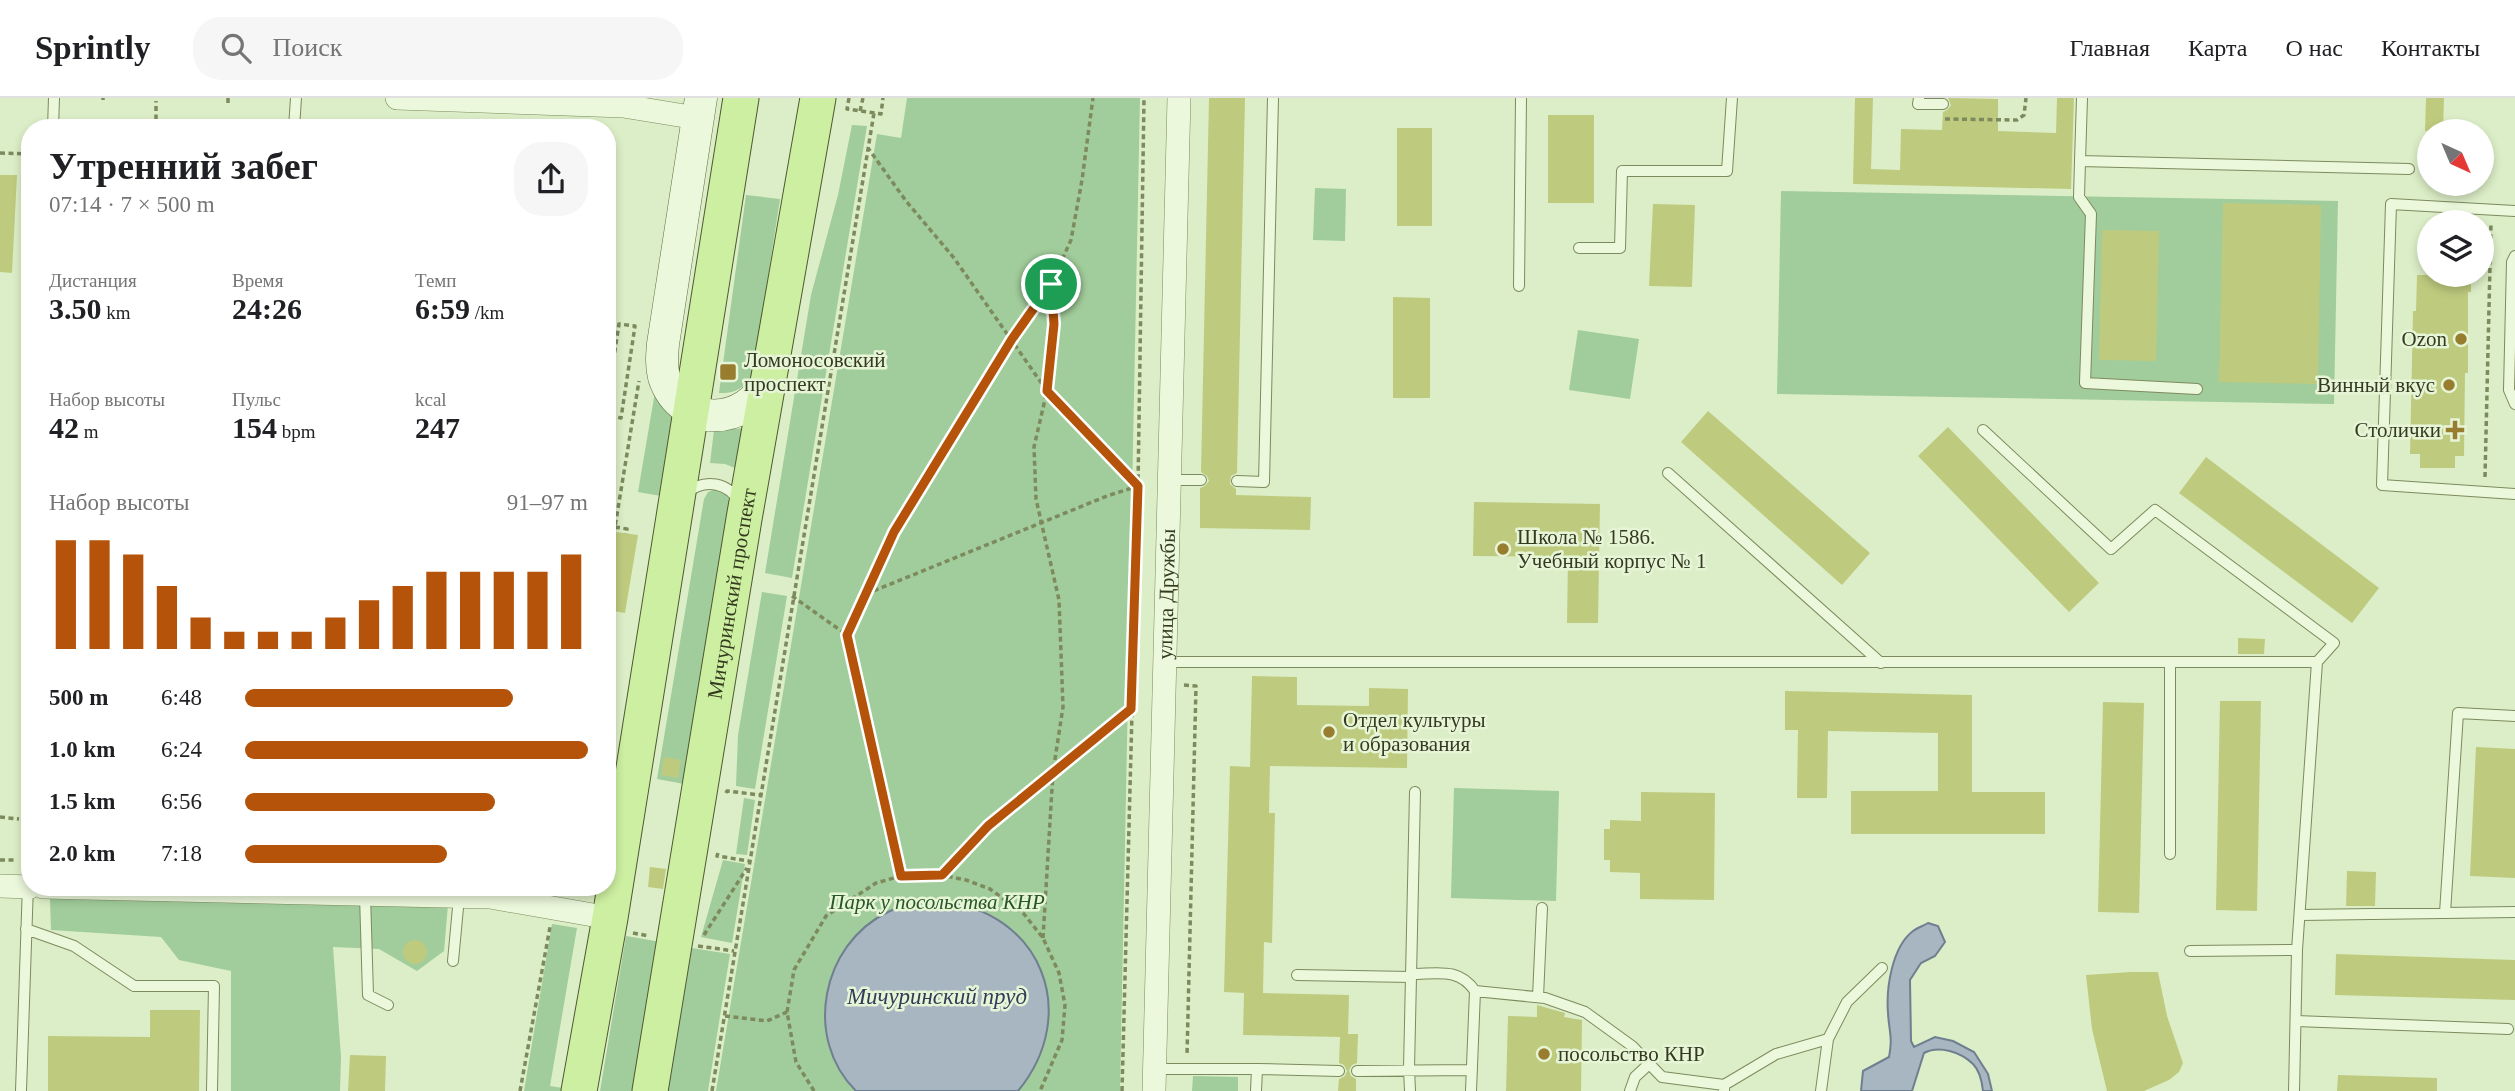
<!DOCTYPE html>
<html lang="ru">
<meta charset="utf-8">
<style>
:root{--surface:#fff;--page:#f6f6f6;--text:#202124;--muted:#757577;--line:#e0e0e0;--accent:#b45309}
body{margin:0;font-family:Georgia,serif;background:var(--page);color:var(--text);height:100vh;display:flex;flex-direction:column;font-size:26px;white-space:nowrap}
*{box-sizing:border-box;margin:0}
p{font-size:23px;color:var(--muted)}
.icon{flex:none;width:38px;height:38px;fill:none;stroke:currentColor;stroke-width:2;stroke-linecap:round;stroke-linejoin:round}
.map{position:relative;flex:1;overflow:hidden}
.side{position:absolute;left:21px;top:21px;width:595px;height:777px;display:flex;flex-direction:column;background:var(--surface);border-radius:28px;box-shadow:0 4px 10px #0003}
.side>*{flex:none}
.needle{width:46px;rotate:136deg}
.fabs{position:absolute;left:2417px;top:21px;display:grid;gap:14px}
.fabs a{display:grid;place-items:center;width:77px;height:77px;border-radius:50%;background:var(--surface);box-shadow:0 4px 10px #0003;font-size:35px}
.pin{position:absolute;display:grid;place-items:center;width:60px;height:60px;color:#fff;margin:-30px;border:4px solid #fff;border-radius:50%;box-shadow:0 2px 7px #0007}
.round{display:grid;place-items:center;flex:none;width:74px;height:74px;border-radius:28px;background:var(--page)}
.headline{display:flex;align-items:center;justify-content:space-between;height:119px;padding:0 28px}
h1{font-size:38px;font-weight:600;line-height:52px}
.stats{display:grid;grid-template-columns:repeat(3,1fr);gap:10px;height:119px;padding:7px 28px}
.stats div{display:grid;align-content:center}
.stats b{font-size:30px;font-weight:600}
.stats small{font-size:19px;font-weight:400}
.stats p{font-size:19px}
.chart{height:196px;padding:14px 28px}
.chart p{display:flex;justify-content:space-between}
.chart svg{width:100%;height:126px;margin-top:7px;stroke:var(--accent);stroke-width:6}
ul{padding:0 28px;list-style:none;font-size:23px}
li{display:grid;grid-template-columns:112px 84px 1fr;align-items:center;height:52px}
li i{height:18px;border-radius:9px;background:var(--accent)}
header{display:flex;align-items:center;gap:42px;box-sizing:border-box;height:98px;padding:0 35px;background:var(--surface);border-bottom:2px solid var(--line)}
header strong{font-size:33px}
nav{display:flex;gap:38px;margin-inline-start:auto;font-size:24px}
.search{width:490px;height:63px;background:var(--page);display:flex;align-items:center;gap:18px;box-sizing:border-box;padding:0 24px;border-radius:28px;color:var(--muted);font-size:26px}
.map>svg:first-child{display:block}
.green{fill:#a1cc9b}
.water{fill:#a8b6c2;stroke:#6f7f90;stroke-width:2}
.building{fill:#becb7e}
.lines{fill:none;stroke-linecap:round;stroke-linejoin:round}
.service-casing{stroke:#7d8a5d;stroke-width:12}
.minor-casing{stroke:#7d8a5d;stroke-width:24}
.secondary-casing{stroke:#606b40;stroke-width:33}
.primary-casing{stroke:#4f5831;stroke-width:37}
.path{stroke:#7d8a5d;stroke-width:3.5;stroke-dasharray:5 3.5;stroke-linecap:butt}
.service{stroke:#ebf8db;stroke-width:10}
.minor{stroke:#ebf8db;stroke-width:23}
.secondary{stroke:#ebf8db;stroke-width:32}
.primary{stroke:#cdefa1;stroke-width:35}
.route-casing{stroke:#fff;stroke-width:14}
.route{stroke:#b45309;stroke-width:9}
.poi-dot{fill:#987d2e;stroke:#e7f5d7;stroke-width:2.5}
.labels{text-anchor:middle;stroke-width:5;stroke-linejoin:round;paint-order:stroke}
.poi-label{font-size:21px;fill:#343a20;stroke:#e7f5d7;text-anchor:start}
.street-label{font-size:21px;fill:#343a20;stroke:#e7f5d7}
.park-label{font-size:21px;font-style:italic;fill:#275627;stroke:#e7f5d7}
.water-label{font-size:23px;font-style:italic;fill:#303d59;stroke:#e7f5d7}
</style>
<header>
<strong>Sprintly</strong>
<div class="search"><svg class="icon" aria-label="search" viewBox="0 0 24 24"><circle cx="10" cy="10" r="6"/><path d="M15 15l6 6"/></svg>Поиск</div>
<nav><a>Главная</a><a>Карта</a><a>О нас</a><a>Контакты</a></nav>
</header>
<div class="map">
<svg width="2515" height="993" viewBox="0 0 2515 993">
<rect width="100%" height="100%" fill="#dceec7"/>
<path class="green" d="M907,0H1140L1120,993H716L877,36L901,40Z
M852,27L867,28L792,480L765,475L811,197L838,97Z
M1315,90L1346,91L1345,143L1313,142Z
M1781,93L2338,103L2334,306L1777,296Z
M746,97L780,101L753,277C744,290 735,296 719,295Z
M1578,232L1639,241L1630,301L1569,292Z
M657,282L679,326L667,399L638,394Z
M745,330L735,370L725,366L710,365L714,332Z
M716,391L727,397L729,403L713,500L704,623L695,688L657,681L704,401L708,394Z
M762,494L787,498L755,691L736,688L738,637Z
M1454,690L1559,693L1556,803L1451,800Z
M744,700L755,702L747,757L736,756Z
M723,762L745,766L732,845L701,839Z
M50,801L448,807L444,853L417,873L379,851L333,849L341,959L340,993H231V873L179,862L161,839L51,832Z
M552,826L577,830L550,988L563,990V993H524Z
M626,838L667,845L643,993H600Z
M692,850L730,856L708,993H668Z
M1193,978L1238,979V993H1192Z"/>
<path class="water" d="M940,803C1041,813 1082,915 1018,993H856C803,941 821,846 888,814C904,806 922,804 940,803Z
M1928,825L1938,828L1945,844L1935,858L1921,865L1910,882L1911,943L1914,949L1935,939L1953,943L1974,954L1988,976L1992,993H1983C1982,983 1980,973 1973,966C1961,954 1939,947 1924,955L1912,993H1861L1863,973L1889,959C1893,937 1889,935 1888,915C1886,890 1892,849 1913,833C1917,830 1923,828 1928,825Z"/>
<path class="building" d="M1209,0H1245L1237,375L1231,378L1230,386L1236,391V397L1311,399L1310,432L1200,430V390L1205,388L1209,383L1207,378L1201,374Z
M1855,0H1873L1871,71L1900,72L1901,31L1942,32L1943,14L1947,12L1951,7L1948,0L1998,1V33L2056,35L2057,0H2074L2071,91L1853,86Z
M2426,0H2444L2443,33H2425Z
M1548,17H1594V105H1548Z
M1397,30H1432V128H1397Z
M0,77H17L12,175L0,174Z
M2223,105L2321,107L2318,286L2219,284Z
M1653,106L1695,107L1692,189L1649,188Z
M2102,132L2159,133L2156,263L2099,262Z
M2417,177H2471V194H2468V275H2465L2464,358H2455V370H2420V356H2410L2413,213H2416Z
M1393,199L1430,200V300H1393Z
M1708,313L1870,455L1842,487L1681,344Z
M1948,329L2099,485L2069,514L1918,358Z
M2206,359L2379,490L2352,525L2179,395Z
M1474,404L1600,406L1598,525H1567L1568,459L1473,458Z
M616,434L638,437L625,515L607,512V488Z
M2238,540L2265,541L2264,556H2238Z
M1252,578L1297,579V607L1369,608V590L1408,591L1407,670L1270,668L1269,715H1275L1272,845L1264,844L1263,895L1349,897L1348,936H1358L1357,965L1352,967L1349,972L1351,978L1356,981V993H1338L1339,981L1345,978L1347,973L1344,967L1339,965L1340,939L1243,937L1244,895L1224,894L1230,668L1250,669Z
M1785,593L1972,597V694H2045V736H1851V693H1938V635L1828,633L1827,700H1797L1798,632H1785Z
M2220,603H2261L2257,813L2216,812Z
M2103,604L2144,605L2139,815L2098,814Z
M2476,649L2515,651V780L2470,778Z
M664,659L681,662L678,680L661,677Z
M1641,694L1715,695L1714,802L1640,801V775L1610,774V762H1604V731H1610V722L1641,723Z
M650,769L666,771L663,791L648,789Z
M2347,773L2376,774L2375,808H2346Z
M403 854a12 12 0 1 1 24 0a12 12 0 1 1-24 0Z
M2336,856L2515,862V902L2335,897Z
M2131,874H2158L2167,918L2183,965L2179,974L2169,982L2144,993H2107L2092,931L2086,877Z
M1537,907L1565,915L1564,919L1582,922L1581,993H1506L1508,918L1537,919Z
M150,912H200L199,993H48V938L150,939Z
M350,957L386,958L385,993H348Z
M2338,977L2437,980V993H2337Z"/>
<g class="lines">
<g class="service-casing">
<path id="service" d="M1919,0L1918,6H1943
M2082,0L2080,63L2409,71
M53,30L54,0
M294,30L296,0
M2080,63L2079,99L2091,116L2085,285L2197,291
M2515,113L2391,106L2382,387L2515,396
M1579,150H1620L1622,73H1727L1732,0
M2515,158L2512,164L2509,292L2515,306
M1519,188L1521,0
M1983,332L2111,451L2155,412L2334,545L2317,564
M1668,375L1881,565
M1169,382H1201
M1237,383L1264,384L1273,0
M686,395C705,380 728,384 740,405
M1164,564H2317L2297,852L2294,993
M2170,565V756
M365,797L368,897L388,907
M2445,815L2458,615L2515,618
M2300,817L2515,814
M26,831L74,848L134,888H214L212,993
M2190,853L2297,852
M453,863L459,799
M1411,876C1437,876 1459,869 1475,893L1471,993
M1297,877L1411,879
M1475,893L1545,900L1585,914L1632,948L1662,979L1724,987V993
M1538,899L1542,810
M2296,923L2508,931
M1154,971H1257L1256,993
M1257,971L1339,973
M1357,973L1472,972
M1724,987L1776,956L1828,941
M21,993L30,727
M1410,993L1409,971L1415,694
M1630,993L1635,979L1649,966
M1821,993L1828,941L1847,904L1882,870"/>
</g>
<g class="minor-casing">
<g id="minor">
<path d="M397,0L623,8L697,20"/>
<path d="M0,788L30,789"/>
<path d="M43,789L490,799L610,820"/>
<path id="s1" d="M1154,993L1179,0"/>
</g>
</g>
<g class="secondary-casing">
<path id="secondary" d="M701,0L663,246C662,257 661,268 664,279C681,331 747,329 769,280"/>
</g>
<g class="primary-casing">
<g id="primary">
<path d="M579,993L610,820L741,0"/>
<path id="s2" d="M650,993L744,421L818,0"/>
</g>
</g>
<path class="path" d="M849,0L847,11L881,16L883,0
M103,2V0
M228,5V0
M860,13L863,0
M1945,21L2017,22L2024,17L2026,0
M156,30V3
M0,55L30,56
M607,305L619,226L635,228L621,320L607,317
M2485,379L2491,125
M615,429L627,431L626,436
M607,477L639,283
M866,496L1107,398L1138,388L1047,293L954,160L906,103L868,50
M792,498L847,537L894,434L1012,241L1051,186L1071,142L1082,82L1093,0
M847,537L901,777
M1184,587L1196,588L1187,957
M726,695L727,693L760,697
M0,719L19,721
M718,755L717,758L749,763
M0,762H15
M942,777L988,728L1131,611
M633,835L649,838
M704,837L747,770
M1043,840L1053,674L1063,609L1059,502L1036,401L1034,349L1047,293L1054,226L1051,189
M698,848L734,853
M725,918L767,923L787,914
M520,993L550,829
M712,993L874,15
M814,993L796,964L787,914L794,872L826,818L876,785L901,778L942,777L966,782L990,791L1024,816L1043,840L1059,875L1065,907L1062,942L1040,993
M1122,993L1138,388L1144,0"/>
<use href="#service" class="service"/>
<use href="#minor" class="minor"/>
<use href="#secondary" class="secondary"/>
<use href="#primary" class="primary"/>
</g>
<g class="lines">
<g class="route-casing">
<path id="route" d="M1051,186L1054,226L1047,293L1138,388L1131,611L988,728L942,777L901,778L847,537L894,434L1012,241Z"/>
</g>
<use href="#route" class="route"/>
</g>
<g class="poi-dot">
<circle cx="2461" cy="241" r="7"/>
<rect x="719" y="265" width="18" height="18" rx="3.5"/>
<circle cx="2449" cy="287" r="7"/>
<path d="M2451.5 321.5h7v7h7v7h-7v7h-7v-7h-7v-7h7z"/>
<circle cx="1503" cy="451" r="7"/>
<circle cx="1329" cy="634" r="7"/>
<circle cx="1544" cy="956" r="7"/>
</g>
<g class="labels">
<g class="poi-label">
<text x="2447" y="248" text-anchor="end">Ozon</text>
<text x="744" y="269">Ломоносовский<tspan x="744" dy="24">проспект</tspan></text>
<text x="2435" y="294" text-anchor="end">Винный вкус</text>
<text x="2441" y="339" text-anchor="end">Столички</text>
<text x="1517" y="446">Школа № 1586.<tspan x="1517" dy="24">Учебный корпус № 1</tspan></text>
<text x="1343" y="629">Отдел культуры<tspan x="1343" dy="24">и образования</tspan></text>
<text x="1558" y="963">посольство КНР</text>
</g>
<g class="street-label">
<text dy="7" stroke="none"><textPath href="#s2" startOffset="504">Мичуринский проспект</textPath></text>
<text dy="7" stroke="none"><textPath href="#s1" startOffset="497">улица Дружбы</textPath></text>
</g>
<g class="park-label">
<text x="937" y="811">Парк у посольства КНР</text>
</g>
<g class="water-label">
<text x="937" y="906">Мичуринский пруд</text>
</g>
</g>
</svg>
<div class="fabs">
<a><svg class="needle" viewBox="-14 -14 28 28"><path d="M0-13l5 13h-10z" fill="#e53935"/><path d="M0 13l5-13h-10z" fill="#757577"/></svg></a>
<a><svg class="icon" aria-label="layers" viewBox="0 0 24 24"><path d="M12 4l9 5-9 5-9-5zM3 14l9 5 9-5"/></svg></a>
</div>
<div class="pin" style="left:1051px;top:186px;background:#1e9e55"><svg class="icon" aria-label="arrive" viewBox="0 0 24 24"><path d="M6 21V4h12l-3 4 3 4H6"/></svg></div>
<section class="side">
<div class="headline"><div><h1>Утренний забег</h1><p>07:14 · 7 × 500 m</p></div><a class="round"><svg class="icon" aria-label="share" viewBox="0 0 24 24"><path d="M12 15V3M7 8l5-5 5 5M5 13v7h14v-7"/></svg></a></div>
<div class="stats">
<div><p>Дистанция</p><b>3.50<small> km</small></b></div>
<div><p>Время</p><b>24:26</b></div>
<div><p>Темп</p><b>6:59<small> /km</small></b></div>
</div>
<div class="stats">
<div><p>Набор высоты</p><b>42<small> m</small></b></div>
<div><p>Пульс</p><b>154<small> bpm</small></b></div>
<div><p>kcal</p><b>247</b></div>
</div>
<div class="chart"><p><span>Набор высоты</span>91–97 m</p>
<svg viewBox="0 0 160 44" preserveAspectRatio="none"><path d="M5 44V6M15 44V6M25 44V11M35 44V22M45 44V33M55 44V38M65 44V38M75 44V38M85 44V33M95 44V27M105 44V22M115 44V17M125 44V17M135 44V17M145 44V17M155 44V11"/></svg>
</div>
<ul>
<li><b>500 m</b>6:48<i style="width:78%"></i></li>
<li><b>1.0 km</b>6:24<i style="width:100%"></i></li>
<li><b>1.5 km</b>6:56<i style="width:73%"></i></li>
<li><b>2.0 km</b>7:18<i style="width:59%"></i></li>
</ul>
</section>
</div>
